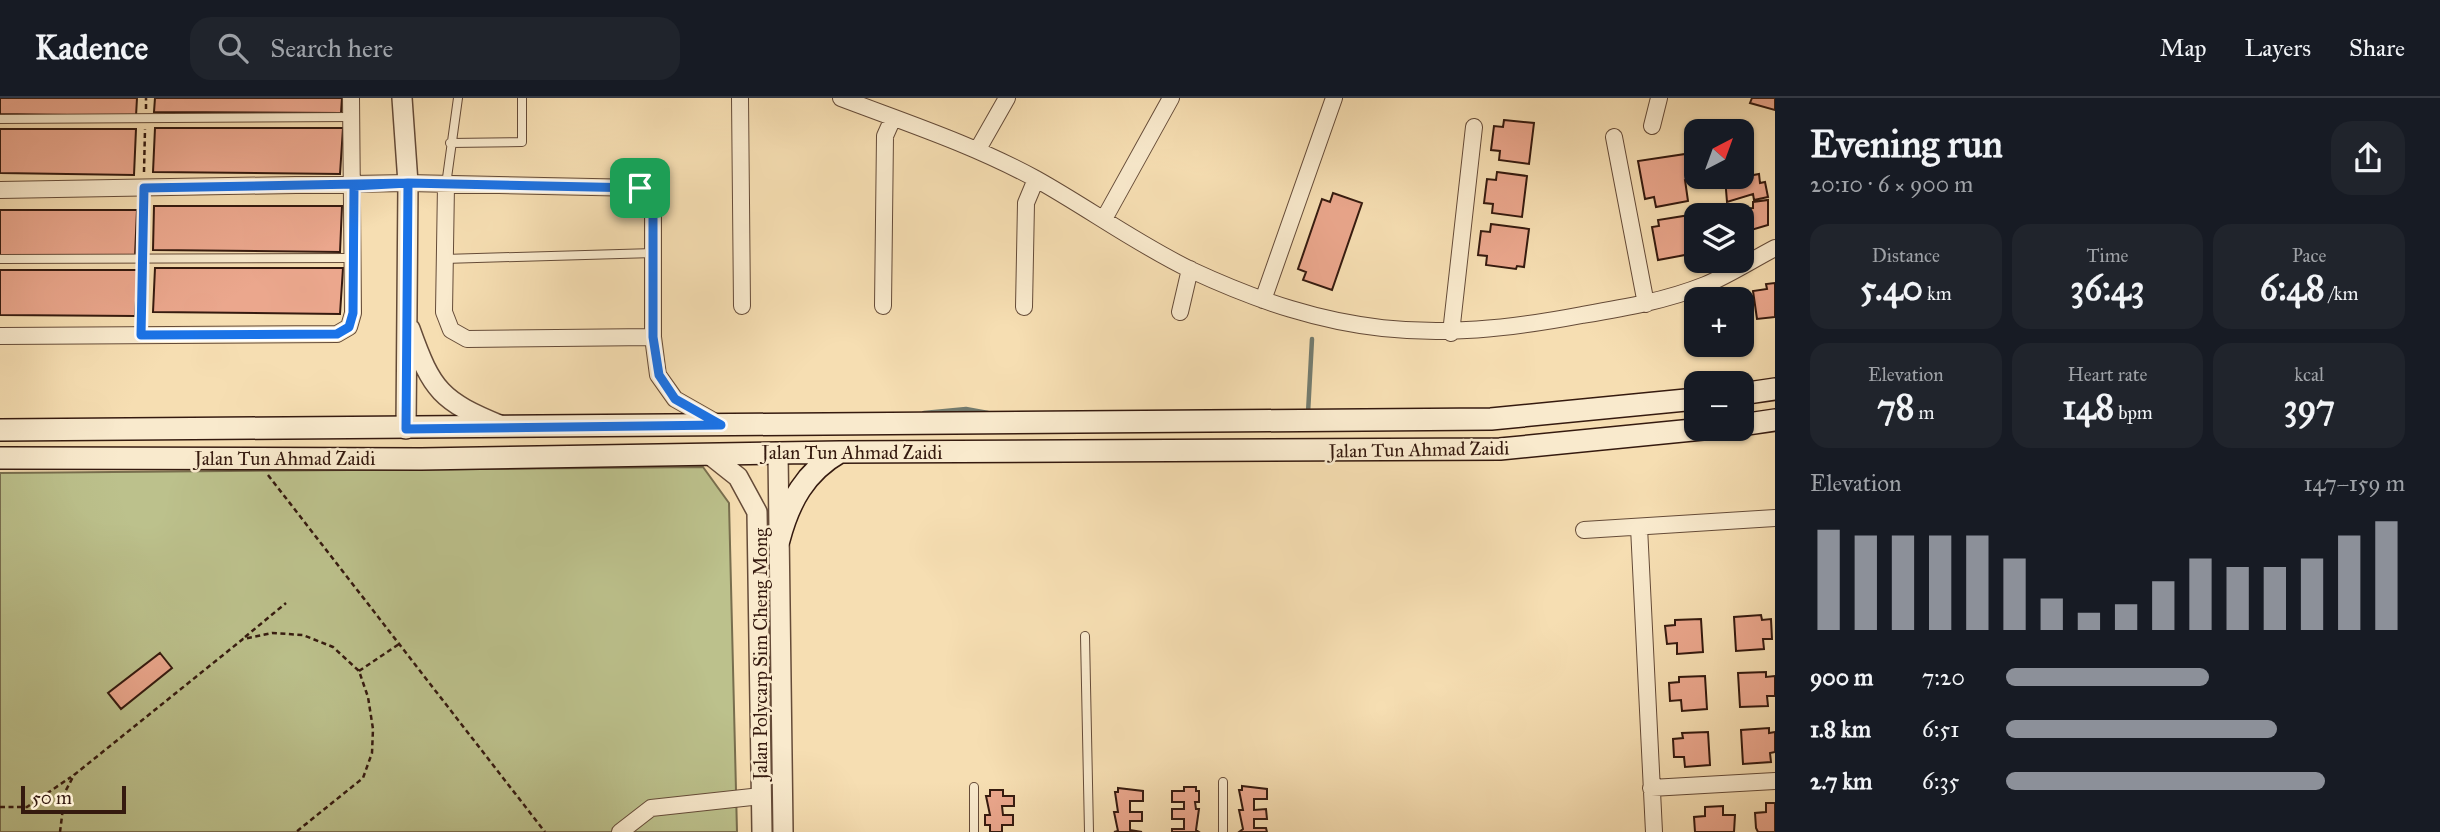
<!DOCTYPE html>
<meta charset="utf-8">
<style>
:root{--surface:#171b24;--page:#20242c;--text:#f1f3f6;--muted:#9ea1a6;--line:#363941;--accent:#8c9099}
body{margin:0;font-family:"IM FELL Great Primer",serif;background:var(--page);color:var(--text);height:100vh;display:flex;flex-direction:column;font-size:26px;white-space:nowrap}
*{box-sizing:border-box;margin:0}
p{font-size:23px;color:var(--muted)}
.icon{flex:none;width:38px;height:38px;fill:none;stroke:currentColor;stroke-width:2;stroke-linecap:round;stroke-linejoin:round}
.map{position:relative;flex:1;overflow:hidden}
.drawer{display:flex;flex-direction:column;background:var(--surface);width:665px}
.drawer>*{flex:none}
.needle{width:46px;rotate:41deg}
.buttons{position:absolute;left:1684px;top:21px;display:grid;gap:14px}
.buttons a{display:grid;place-items:center;width:70px;height:70px;border-radius:14px;background:var(--surface);box-shadow:0 2px 5px #0004;font-size:35px}
.scale{position:absolute;left:21px;bottom:18px;width:105px;box-sizing:border-box;padding-left:7px;border:4px solid #351a0f;border-top:0;font-size:19px;line-height:24px;white-space:nowrap;color:#351a0f;-webkit-text-stroke:5px #f9eacd;paint-order:stroke}
.pin{position:absolute;display:grid;place-items:center;width:60px;height:60px;color:#fff;margin:-30px;border-radius:14px;box-shadow:0 4px 10px #0006}
.round{display:grid;place-items:center;flex:none;width:74px;height:74px;border-radius:21px;background:var(--page)}
.headline{display:flex;align-items:center;justify-content:space-between;height:119px;padding:0 35px}
h1{font-size:38px;font-weight:700;line-height:52px}
.figures{display:grid;grid-template-columns:repeat(3,1fr);gap:10px;height:119px;padding:7px 35px}
.figures div{display:grid;align-content:center;border-radius:18px;background:var(--page);text-align:center}
.figures b{font-size:35px;font-weight:700}
.figures small{font-size:19px;font-weight:400}
.figures p{font-size:19px}
.chart{height:196px;padding:14px 35px}
.chart p{display:flex;justify-content:space-between}
.chart svg{width:100%;height:126px;margin-top:7px;stroke:var(--accent);stroke-width:6}
ul{padding:0 35px;list-style:none;font-size:23px}
li{display:grid;grid-template-columns:112px 84px 1fr;align-items:center;height:52px}
li i{height:18px;border-radius:9px;background:var(--accent)}
header{display:flex;align-items:center;gap:42px;box-sizing:border-box;height:98px;padding:0 35px;background:var(--surface);border-bottom:2px solid var(--line)}
header strong{font-size:33px}
nav{display:flex;gap:38px;margin-inline-start:auto;font-size:24px}
.search{width:490px;height:63px;background:var(--page);display:flex;align-items:center;gap:18px;box-sizing:border-box;padding:0 24px;border-radius:21px;color:var(--muted);font-size:26px}
main{display:flex;flex:1;min-height:0}
.map>svg:first-child{display:block}
.green{fill:#bcc18c;stroke:#786e4e;stroke-width:2}
.lines{fill:none;stroke-linecap:round;stroke-linejoin:round}
.stream{stroke:#737b6e;stroke-width:4.5}
.building{fill:#eba78d;stroke:#351a0f;stroke-width:2}
.service-casing{stroke:#654b38;stroke-width:10}
.minor-casing{stroke:#654b38;stroke-width:18}
.tertiary-casing{stroke:#654b38;stroke-width:22}
.secondary-casing{stroke:#351a0f;stroke-width:24}
.path{stroke:#351a0f;stroke-width:2.5;stroke-dasharray:5 3.5;stroke-linecap:butt}
.service{stroke:#f9eacd;stroke-width:8}
.minor{stroke:#f9eacd;stroke-width:16}
.tertiary{stroke:#f9eacd;stroke-width:19}
.secondary{stroke:#f9eacd;stroke-width:21}
.route-casing{stroke:#fff;stroke-width:14}
.route{stroke:#1a73e8;stroke-width:9}
.labels{text-anchor:middle;stroke-width:5;stroke-linejoin:round;paint-order:stroke}
.street-label{font-size:19px;fill:#351a0f;stroke:#f9eacd}
</style>
<header>
<strong>Kadence</strong>
<div class="search"><svg class="icon" aria-label="search" viewBox="0 0 24 24"><circle cx="10" cy="10" r="6"/><path d="M15 15l6 6"/></svg>Search here</div>
<nav><a>Map</a><a>Layers</a><a>Share</a></nav>
</header>
<main>
<div class="map">
<svg width="1775" height="734" viewBox="0 0 1775 734">
<rect width="100%" height="100%" fill="#f6deb2"/>
<filter id="stains"><feTurbulence type="fractalNoise" baseFrequency=".00286" numOctaves="4"/><feColorMatrix values="0 0 0 0 .2 0 0 0 0 .09 0 0 0 0 .02 0 0 0 .5 -.17"/></filter>
<radialGradient id="worn" r=".72"><stop offset=".6" stop-color="#630" stop-opacity="0"/><stop offset="1" stop-color="#630" stop-opacity=".3"/></radialGradient>
<path class="green" d="M703,369L729,405L737,734H0V375Z"/>
<g class="lines">
<path class="stream" d="M924,315L966,311L988,315
M1308,315L1312,241"/>
</g>
<path class="building" d="M0,0H137L136,18L0,16Z
M155,0H342L341,15L154,14Z
M1752,0H1775V12L1750,5Z
M1504,22L1534,25L1529,66L1499,62L1500,53L1491,52L1494,28L1503,29Z
M155,30H343L340,76L153,74Z
M0,31H136L134,77L0,75Z
M1692,55L1697,80L1685,82L1688,103L1656,109L1654,99L1645,101L1638,63Z
M1497,74L1527,78L1522,119L1492,115L1493,106L1484,105L1487,81L1496,82Z
M1747,75L1748,78L1759,76L1760,85L1765,84L1768,99L1754,102L1753,96L1727,104L1725,79Z
M1333,95L1362,105L1332,192L1303,182L1306,174L1298,171L1322,101L1330,104Z
M1768,102V127L1741,135V117H1728V112L1753,110V104Z
M154,108H342L340,154L153,152Z
M0,112H137L135,158L0,157Z
M1690,117L1693,132H1696V160L1686,161L1685,157L1658,162L1652,129L1659,128L1658,122Z
M1491,126L1529,131L1524,169L1517,168L1516,171L1486,167L1487,158L1478,157L1481,133L1490,134Z
M155,170H343L340,216L153,214Z
M0,172H138L135,218L0,217Z
M1775,185V219L1757,221L1753,193L1767,191L1766,186Z
M1761,517L1762,522L1771,521L1772,541H1763L1764,551L1736,553L1734,519Z
M1701,521L1703,554L1677,556V545L1667,546L1665,528L1675,527V522Z
M160,555L172,570L121,611L108,595Z
M1766,574V579L1775,578V598H1767L1768,608L1740,609L1738,575Z
M1705,578L1707,611L1682,613L1681,602L1670,603L1669,585L1679,584V579Z
M1769,630V635L1775,634V654L1770,655L1771,664L1743,666L1741,632Z
M1708,634L1710,667L1685,669L1684,659H1674L1673,641L1683,640L1682,635Z
M1242,688L1267,691V701H1254V712L1266,711L1267,721H1254V730H1266L1267,734H1239L1243,731L1239,712H1243L1239,692H1242Z
M1184,689H1196V693H1199V704H1195L1196,711H1199L1196,732L1199,734H1172V731H1184V721H1172V711H1184V704H1172V693H1184Z
M1118,690L1143,693V703H1130V714H1142V723H1130V732L1142,734H1114L1118,733L1114,714H1118L1115,694H1118Z
M990,692H1003V698H1014V708H1002L1003,717H1013V727H1002V734H990V727H985V717H990L986,698H990Z
M1766,705H1775V734H1758L1756,730L1755,715L1766,714Z
M1723,708V717H1735L1734,734H1695L1694,719L1705,718V709Z"/>
<g class="lines">
<g class="service-casing">
<path id="service" d="M0,21L352,19
M450,45L522,44V0
M446,87L458,0
M0,161L353,160
M444,161L654,155
M1085,538L1089,734
M1223,684V734
M974,734V689"/>
</g>
<g class="minor-casing">
<path id="minor" d="M740,0L742,208
M841,0C907,25 974,47 1036,81C1088,110 1137,146 1191,172C1333,238 1430,246 1582,217C1623,210 1665,203 1705,187C1729,177 1752,162 1775,150
M1652,28L1659,0
M1614,39L1646,206
M978,51L1007,0
M446,87L444,214L451,232L467,241L653,239
M0,92L408,85L640,90L648,93L653,101V239L658,277L675,301L719,326
M1104,121L1171,0
M1263,202L1334,0
M883,208L885,38L893,20
M1024,209L1026,105L1036,81
M1180,214L1190,171
M1451,235L1474,29
M0,238L337,236L349,229L353,215L351,0
M1639,429L1654,734
M1584,432L1775,420
M1651,690L1775,683
M620,734L651,710L761,698"/>
</g>
<g class="tertiary-casing">
<path id="tertiary" d="M402,0L408,85L406,331
M410,231C432,293 441,303 502,328
M778,355L783,734
M709,356L738,379L757,414L762,734"/>
</g>
<g class="secondary-casing">
<path id="secondary" d="M1741,296L1775,291
M1741,327L1775,322
M0,332L1491,321L1696,301
M0,360L421,361L840,354L1500,351L1703,331
M779,442C789,404 805,374 840,354"/>
</g>
<path class="path" d="M146,11V0
M144,74L145,31
M143,151L144,105
M142,224L143,171
M268,377L545,734
M245,539L286,505
M359,573L399,546
M0,709H27L71,679
M60,734L65,694L74,677L243,541L272,535L303,537L333,549L359,573L368,599L373,631L372,655L363,680L296,734"/>
<use href="#service" class="service"/>
<use href="#minor" class="minor"/>
<use href="#tertiary" class="tertiary"/>
<use href="#secondary" class="secondary"/>
</g>
<g class="lines">
<g class="route-casing">
<path id="route" d="M640,90L408,85L354,88L353,215L349,229L337,236L141,237L144,90L408,85L406,331L721,327L675,301L659,277L653,239V101L648,93L640,90"/>
</g>
<use href="#route" class="route"/>
</g>
<g class="labels">
<g class="street-label">
<text transform="translate(1419 351) rotate(-1)" y="7">Jalan Tun Ahmad Zaidi</text>
<text x="852" y="361">Jalan Tun Ahmad Zaidi</text>
<text x="285" y="367">Jalan Tun Ahmad Zaidi</text>
<text transform="translate(760 556) rotate(-90)" y="7">Jalan Polycarp Sim Cheng Mong</text>
</g>
</g>
<rect width="100%" height="100%" filter="url(#stains)"/>
<rect width="100%" height="100%" fill="url(#worn)"/>
</svg>
<div class="buttons">
<a><svg class="needle" viewBox="-14 -14 28 28"><path d="M0-13l5 13h-10z" fill="#e53935"/><path d="M0 13l5-13h-10z" fill="#9ea1a6"/></svg></a>
<a><svg class="icon" aria-label="layers" viewBox="0 0 24 24"><path d="M12 4l9 5-9 5-9-5zM3 14l9 5 9-5"/></svg></a>
<a>+</a>
<a>−</a>
</div>
<div class="scale">50 m</div>
<div class="pin" style="left:640px;top:90px;background:#1e9e55"><svg class="icon" aria-label="arrive" viewBox="0 0 24 24"><path d="M6 21V4h12l-3 4 3 4H6"/></svg></div>
</div>
<section class="drawer">
<div class="headline"><div><h1>Evening run</h1><p>20:10 · 6 × 900 m</p></div><a class="round"><svg class="icon" aria-label="share" viewBox="0 0 24 24"><path d="M12 15V3M7 8l5-5 5 5M5 13v7h14v-7"/></svg></a></div>
<div class="figures">
<div><p>Distance</p><b>5.40<small> km</small></b></div>
<div><p>Time</p><b>36:43</b></div>
<div><p>Pace</p><b>6:48<small> /km</small></b></div>
</div>
<div class="figures">
<div><p>Elevation</p><b>78<small> m</small></b></div>
<div><p>Heart rate</p><b>148<small> bpm</small></b></div>
<div><p>kcal</p><b>397</b></div>
</div>
<div class="chart"><p><span>Elevation</span>147–159 m</p>
<svg viewBox="0 0 160 44" preserveAspectRatio="none"><path d="M5 44V9M15 44V11M25 44V11M35 44V11M45 44V11M55 44V19M65 44V33M75 44V38M85 44V35M95 44V27M105 44V19M115 44V22M125 44V22M135 44V19M145 44V11M155 44V6"/></svg>
</div>
<ul>
<li><b>900 m</b>7:20<i style="width:51%"></i></li>
<li><b>1.8 km</b>6:51<i style="width:68%"></i></li>
<li><b>2.7 km</b>6:35<i style="width:80%"></i></li>
</ul>
</section>
</main>
